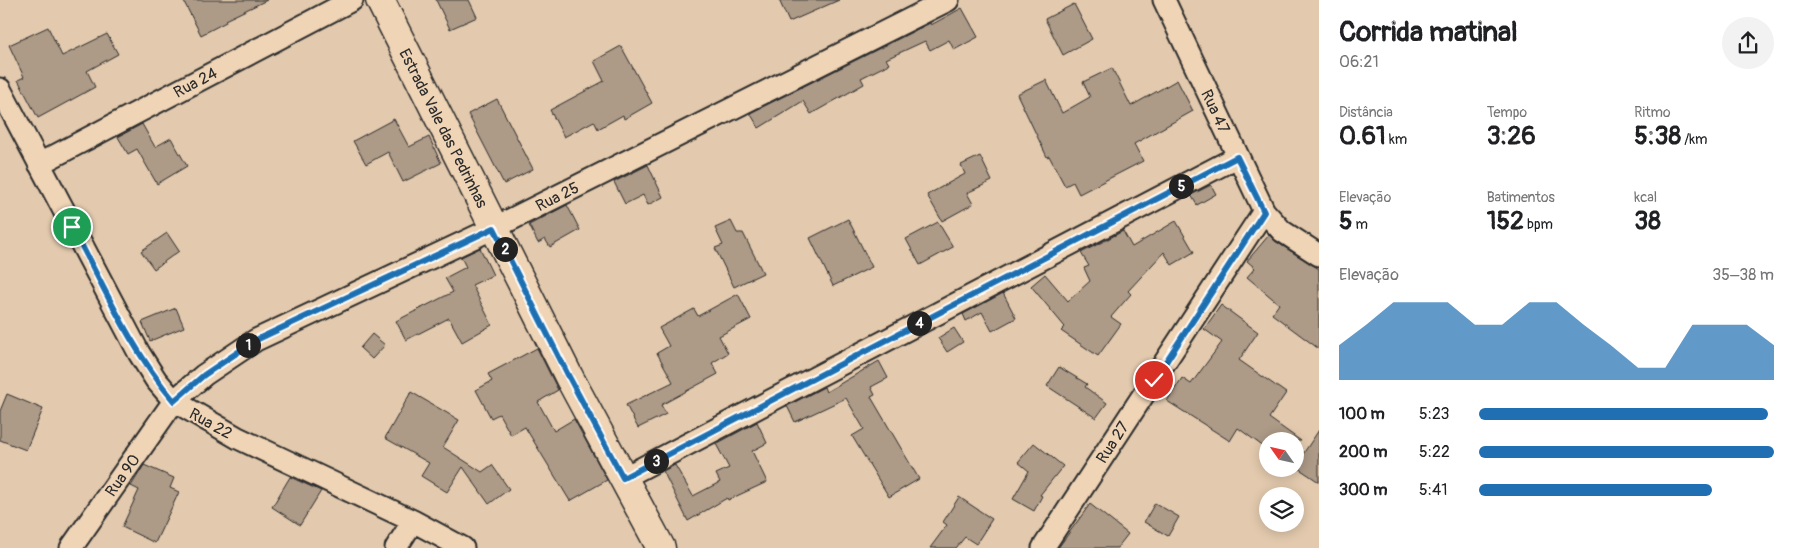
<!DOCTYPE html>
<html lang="pt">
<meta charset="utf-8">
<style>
:root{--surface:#fff;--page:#f2f2f2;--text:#202124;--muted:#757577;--accent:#1f6fb2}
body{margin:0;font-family:Pangolin,sans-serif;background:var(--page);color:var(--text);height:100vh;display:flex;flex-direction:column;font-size:19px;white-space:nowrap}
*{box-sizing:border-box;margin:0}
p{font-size:16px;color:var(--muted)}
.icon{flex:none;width:28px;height:28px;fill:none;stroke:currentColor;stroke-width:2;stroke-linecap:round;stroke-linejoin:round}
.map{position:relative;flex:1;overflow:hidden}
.drawer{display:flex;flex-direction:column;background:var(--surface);width:475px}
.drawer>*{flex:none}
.needle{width:32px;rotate:304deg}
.buttons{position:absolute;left:1259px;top:432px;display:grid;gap:10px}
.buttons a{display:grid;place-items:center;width:45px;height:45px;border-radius:50%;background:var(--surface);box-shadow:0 2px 12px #0003;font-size:25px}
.pin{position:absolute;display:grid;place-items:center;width:42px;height:42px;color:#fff;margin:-21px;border:2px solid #fff;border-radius:50%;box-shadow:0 1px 5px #0007}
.km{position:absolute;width:25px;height:25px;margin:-12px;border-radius:50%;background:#222;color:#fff;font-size:14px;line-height:25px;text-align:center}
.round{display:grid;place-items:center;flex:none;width:52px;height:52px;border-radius:26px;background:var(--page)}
.summary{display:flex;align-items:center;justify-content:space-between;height:85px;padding:0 20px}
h1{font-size:28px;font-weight:700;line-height:38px}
.stats{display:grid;grid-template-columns:repeat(3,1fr);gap:8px;height:85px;padding:5px 20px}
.stats div{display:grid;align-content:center}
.stats b{font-size:25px;font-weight:700}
.stats small{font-size:14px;font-weight:400}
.stats p{font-size:14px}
.chart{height:140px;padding:10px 20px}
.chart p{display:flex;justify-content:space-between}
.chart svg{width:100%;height:90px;margin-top:5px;fill:var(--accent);opacity:.7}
ul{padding:0 20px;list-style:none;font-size:16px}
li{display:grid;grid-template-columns:80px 60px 1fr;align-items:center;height:38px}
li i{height:12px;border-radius:6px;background:var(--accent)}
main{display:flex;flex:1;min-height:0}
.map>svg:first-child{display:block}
.building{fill:#ad9a87;stroke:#2b2b2b}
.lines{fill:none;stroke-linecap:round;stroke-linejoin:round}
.street-casing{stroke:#2b2b2b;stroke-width:25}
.secondary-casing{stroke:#2b2b2b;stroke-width:31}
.street{stroke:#efd4b6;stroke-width:21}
.secondary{stroke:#efd4b6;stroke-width:28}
.route-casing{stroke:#fff;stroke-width:10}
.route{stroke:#1f6fb2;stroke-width:6}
.labels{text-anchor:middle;stroke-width:4;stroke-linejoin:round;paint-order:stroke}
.street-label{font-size:16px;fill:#2b2b2b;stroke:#efd4b6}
</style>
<main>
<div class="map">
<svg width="1319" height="548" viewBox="0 0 1319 548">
<rect width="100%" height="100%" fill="#e3caae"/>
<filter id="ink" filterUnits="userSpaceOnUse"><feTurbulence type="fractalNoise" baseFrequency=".02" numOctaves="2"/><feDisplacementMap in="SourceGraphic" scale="10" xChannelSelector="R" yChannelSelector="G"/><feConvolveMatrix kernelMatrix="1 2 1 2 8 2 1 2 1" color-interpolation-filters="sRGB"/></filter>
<g filter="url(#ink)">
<path class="building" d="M183,0H267L225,20L226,22L201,35Z
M436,0H469L477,17L450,29Z
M779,0H839L789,22Z
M1074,4L1092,39L1063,55L1045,19Z
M962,8L978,37L954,50L949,40L930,50L925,41L886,59L889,64L861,78L864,84L811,114L803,101L759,128L750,113L930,23L931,25Z
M48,27L62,56L107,34L118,54L87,71L95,87L38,118L18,80L24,77L9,45Z
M621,46L652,103L624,119L623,115L598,129L594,121L564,137L550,110L604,81L594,61Z
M1112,68L1131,106L1177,80L1193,111L1134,144L1143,161L1079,194L1073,182L1065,186L1049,156L1047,157L1017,94L1046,80L1062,113L1090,97L1083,82Z
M497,99L533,169L504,184L468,114Z
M394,119L409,147L429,137L441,163L403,182L388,152L366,164L353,141Z
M142,124L155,147L171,138L187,166L157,184L137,149L128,154L118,137Z
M980,156L992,181L967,193L973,204L942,221L927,195L965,174L961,165Z
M648,165L663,197L648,205L643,195L625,204L614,182Z
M1211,185L1216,194L1197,205L1191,195Z
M567,205L580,230L550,247L545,239L538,243L529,225Z
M848,219L872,267L833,286L810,238Z
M731,221L737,233H743L763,273L734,287L715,248L723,245L715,228Z
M1176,221L1194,252L1172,265L1164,252L1128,291L1131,294L1111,317L1121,324L1098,356L1061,331L1065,327L1031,286L1045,274L1068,301L1090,281L1084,268L1089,266L1081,253L1123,231L1132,247Z
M938,222L953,247L920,265L906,239Z
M167,233L179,251L154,269L141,251Z
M1269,235L1275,241L1319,269V349L1272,314L1279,304L1247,277L1255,268L1247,261Z
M480,248L493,275L472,285L492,325L462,342L449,318L406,340L396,321L453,292L445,278L466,267L461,257Z
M1003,293L1016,318L992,331L982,312L966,321L963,314Z
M738,294L751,319L719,336L728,353L712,363L718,374L661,405L666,414L638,428L626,405L673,382L657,353L669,346L659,328L694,309L698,316Z
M1221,305L1258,332L1239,360L1286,393L1269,418L1301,441H1268V450L1238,428L1230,441L1167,401L1182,378L1191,384L1222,342L1204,329Z
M176,308L184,327L150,341L142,322Z
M954,328L963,342L947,352L938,338Z
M372,334L385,345L372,359L360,348Z
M537,348L558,390L538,402L554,431L574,419L607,480L570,501L525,427L511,435L499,414L491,418L476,390L492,381L488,374Z
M879,361L888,378L871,387L875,395L871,397L919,479L889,497L852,436L864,429L846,398L795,422L787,406L824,387L826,392Z
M1059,367L1087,384L1085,387L1107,403L1096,418L1047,386Z
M411,392L459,420L443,447L482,472L492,465L509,489L489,504L463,467L447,492L421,476L429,463L385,438Z
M7,394L43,409L26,450L0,440V411Z
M757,422L767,443L752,451L767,482L728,500L727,498L688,521L663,471L675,465L693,496L720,482L716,474L729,468L716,444Z
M1319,430V482L1295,466Z
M1034,443L1063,466L1040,495L1042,496L1034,511L1013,499L1029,471L1018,462Z
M144,465L174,478L170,488L179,492L155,543L122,527L139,490L131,486Z
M290,477L321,491L300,525L272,507Z
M959,497L992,519L976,544L965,537L956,548H930L947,525L943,522Z
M1155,503L1179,517L1168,536L1144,522Z
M1090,504L1128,534L1117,548H1058Z"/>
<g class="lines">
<g class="street-casing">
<path id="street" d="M1164,0L1264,211L1282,231L1319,255
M0,89L139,353L156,380L174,401L238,438L413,521L463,548
M39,164L352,0
M623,478L1237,157
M71,548L174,401L204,375L256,340L494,228L948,0
M396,548L413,521
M1043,548L1264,211"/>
</g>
<g class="secondary-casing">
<path id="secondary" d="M380,0L569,377L661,548"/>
</g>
<use href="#street" class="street"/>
<use href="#secondary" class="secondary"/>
</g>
</g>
<g class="lines" filter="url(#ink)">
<g class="route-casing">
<path id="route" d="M72,227C103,285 131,350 174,401L204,375L256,340L494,228L569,377L623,478L1237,157L1264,212L1154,380"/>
</g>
<use href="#route" class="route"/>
</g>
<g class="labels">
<g class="street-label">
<text transform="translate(195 82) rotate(-28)" y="6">Rua 24</text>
<text transform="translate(1216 111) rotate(65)" y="6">Rua 47</text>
<text transform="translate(444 128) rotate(63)" y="6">Estrada Vale das Pedrinhas</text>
<text transform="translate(557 196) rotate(-27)" y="6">Rua 25</text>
<text transform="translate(211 423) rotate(29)" y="6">Rua 22</text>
<text transform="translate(1112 442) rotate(-57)" y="6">Rua 27</text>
<text transform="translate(122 475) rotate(-55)" y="6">Rua 90</text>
</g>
</g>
</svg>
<div class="buttons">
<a><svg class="needle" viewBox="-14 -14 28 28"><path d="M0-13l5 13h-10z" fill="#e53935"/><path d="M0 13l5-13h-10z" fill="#757577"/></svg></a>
<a><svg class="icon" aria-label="layers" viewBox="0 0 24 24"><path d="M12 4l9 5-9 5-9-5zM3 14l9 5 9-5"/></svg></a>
</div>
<div class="pin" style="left:72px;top:227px;background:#1e9e55"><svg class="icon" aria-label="arrive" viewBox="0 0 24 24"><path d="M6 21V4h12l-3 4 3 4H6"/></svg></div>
<div class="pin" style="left:1154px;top:380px;background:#d93025"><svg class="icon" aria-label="check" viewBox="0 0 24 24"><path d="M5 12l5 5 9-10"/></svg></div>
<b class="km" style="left:248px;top:345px">1</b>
<b class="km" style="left:505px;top:249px">2</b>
<b class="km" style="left:656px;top:461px">3</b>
<b class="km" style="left:919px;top:323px">4</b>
<b class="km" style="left:1181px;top:186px">5</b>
</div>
<section class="drawer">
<div class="summary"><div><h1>Corrida matinal</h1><p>06:21</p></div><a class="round"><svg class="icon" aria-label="share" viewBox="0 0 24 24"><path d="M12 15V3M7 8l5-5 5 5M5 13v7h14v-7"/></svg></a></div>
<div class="stats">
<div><p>Distância</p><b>0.61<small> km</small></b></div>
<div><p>Tempo</p><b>3:26</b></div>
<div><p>Ritmo</p><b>5:38<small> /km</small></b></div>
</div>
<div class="stats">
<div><p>Elevação</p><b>5<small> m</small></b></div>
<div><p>Batimentos</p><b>152<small> bpm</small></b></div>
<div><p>kcal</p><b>38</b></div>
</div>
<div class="chart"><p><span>Elevação</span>35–38 m</p>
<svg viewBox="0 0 160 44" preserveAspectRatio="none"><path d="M0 44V27L10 17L20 6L30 6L40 6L50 17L60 17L70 6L80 6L90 17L100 27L110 38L120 38L130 17L140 17L150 17L160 27V44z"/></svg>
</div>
<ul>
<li><b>100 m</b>5:23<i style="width:98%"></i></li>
<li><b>200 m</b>5:22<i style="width:100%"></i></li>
<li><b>300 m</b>5:41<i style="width:79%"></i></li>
</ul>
</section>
</main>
